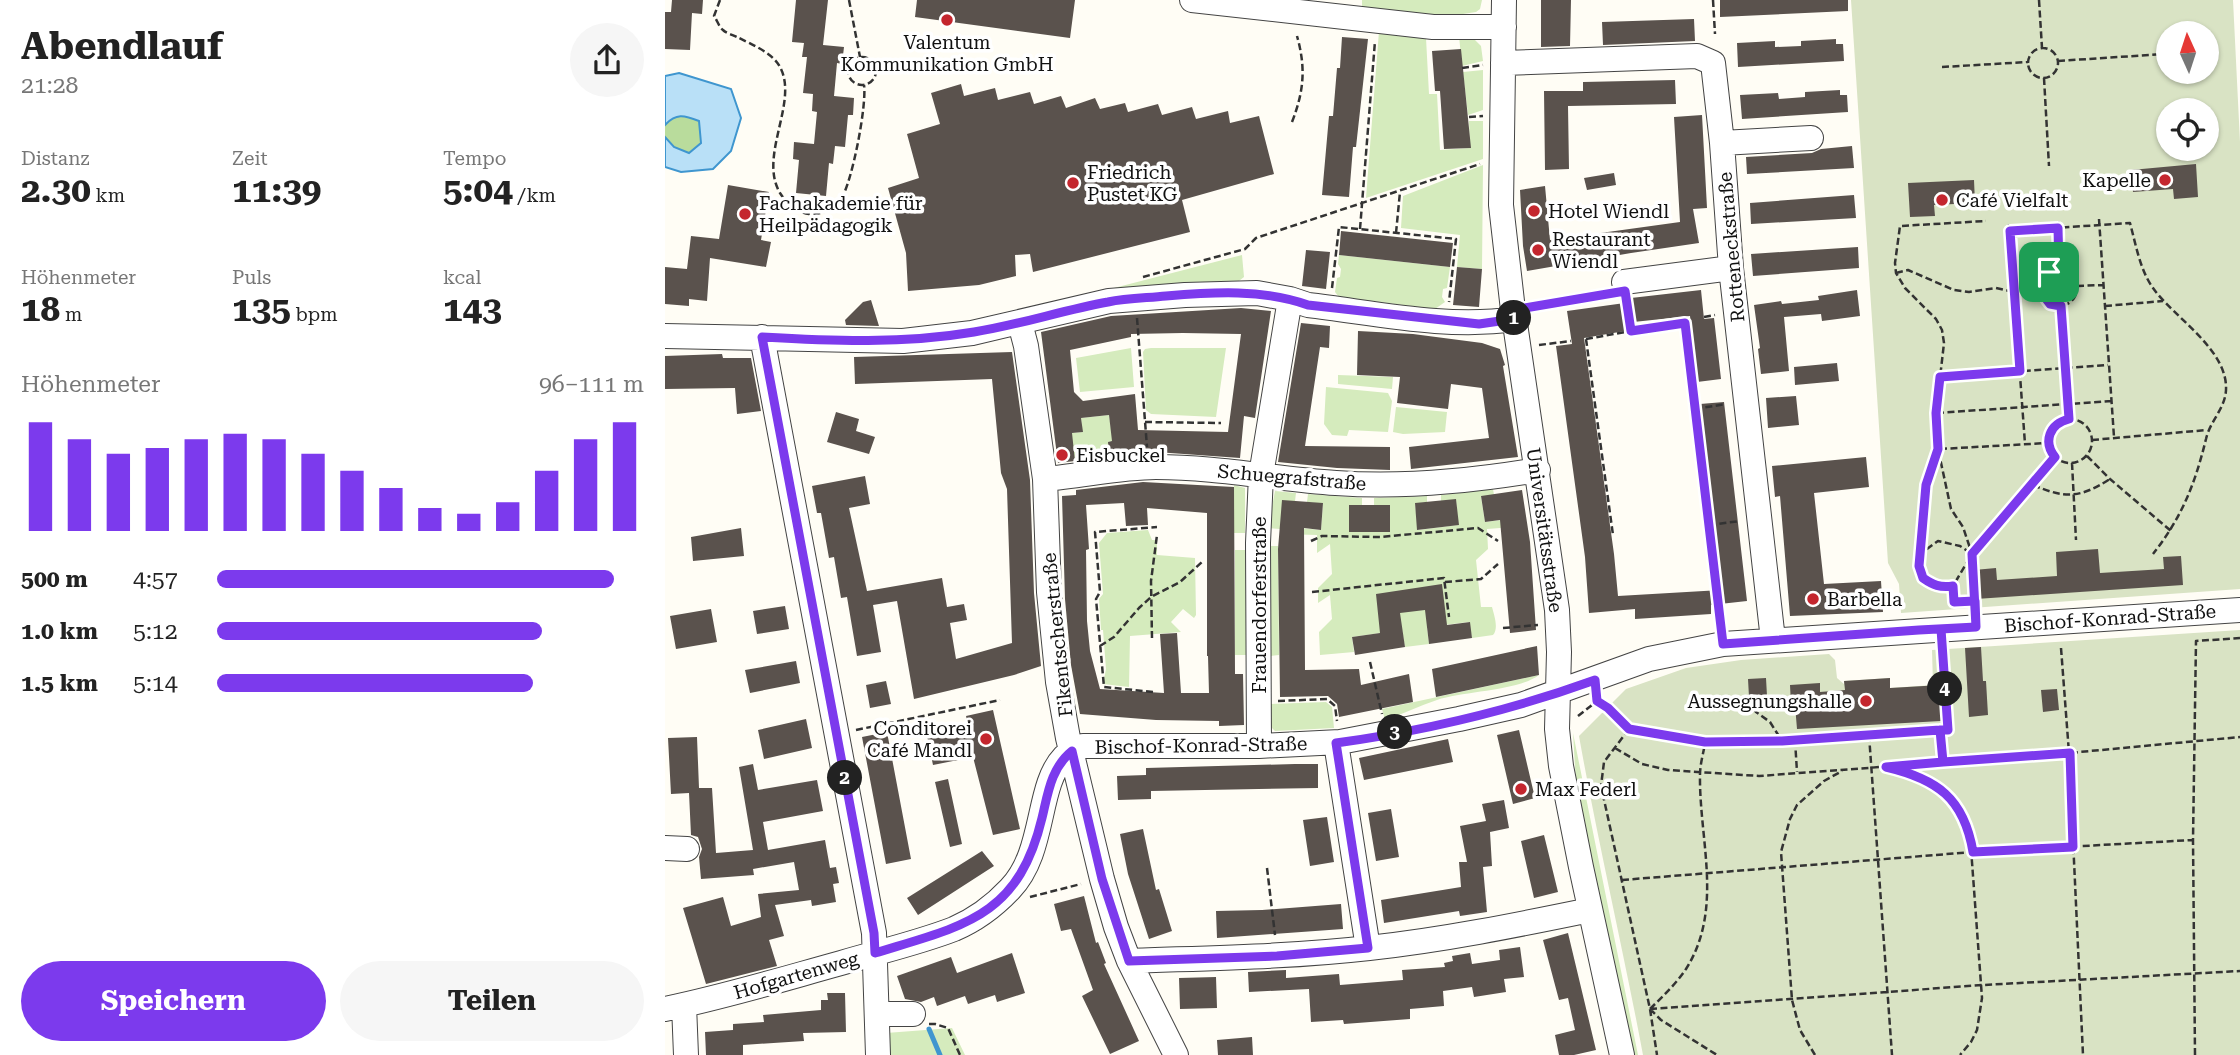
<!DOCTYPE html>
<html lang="de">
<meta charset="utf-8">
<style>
:root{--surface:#fff;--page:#f6f6f6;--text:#222;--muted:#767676;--accent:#7c3aed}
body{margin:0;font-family:"Roboto Serif",serif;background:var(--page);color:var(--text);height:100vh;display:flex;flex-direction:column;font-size:26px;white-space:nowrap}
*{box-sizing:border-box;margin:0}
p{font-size:23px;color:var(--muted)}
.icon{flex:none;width:38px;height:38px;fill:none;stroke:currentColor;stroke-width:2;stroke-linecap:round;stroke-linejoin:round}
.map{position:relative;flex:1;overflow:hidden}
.details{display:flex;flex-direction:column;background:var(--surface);width:665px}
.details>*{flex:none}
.needle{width:46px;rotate:357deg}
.tools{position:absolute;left:1491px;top:21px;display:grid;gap:14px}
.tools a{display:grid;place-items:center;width:63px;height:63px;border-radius:50%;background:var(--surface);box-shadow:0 2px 5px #0004;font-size:35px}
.pin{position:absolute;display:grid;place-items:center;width:60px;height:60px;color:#fff;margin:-30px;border-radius:14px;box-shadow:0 4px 10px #0006}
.km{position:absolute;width:35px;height:35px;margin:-18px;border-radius:50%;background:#222;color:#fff;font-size:19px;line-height:35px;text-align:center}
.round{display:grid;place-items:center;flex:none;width:74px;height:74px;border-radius:37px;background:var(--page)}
.headline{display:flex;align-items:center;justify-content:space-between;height:119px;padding:0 21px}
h1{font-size:38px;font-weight:700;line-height:52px}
.figures{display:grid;grid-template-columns:repeat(3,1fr);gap:10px;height:119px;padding:7px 21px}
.figures div{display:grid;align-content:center}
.figures b{font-size:35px;font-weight:700}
.figures small{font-size:19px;font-weight:400}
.figures p{font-size:19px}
.chart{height:196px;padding:14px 21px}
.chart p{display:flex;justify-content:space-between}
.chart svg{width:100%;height:126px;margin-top:7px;stroke:var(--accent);stroke-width:6}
.cta{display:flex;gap:14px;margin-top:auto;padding:14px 21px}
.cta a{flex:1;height:80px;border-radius:42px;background:var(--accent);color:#fff;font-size:28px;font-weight:700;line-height:80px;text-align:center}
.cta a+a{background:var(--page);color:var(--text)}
ul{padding:0 21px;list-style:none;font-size:23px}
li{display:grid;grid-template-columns:112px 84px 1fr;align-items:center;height:52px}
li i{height:18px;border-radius:9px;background:var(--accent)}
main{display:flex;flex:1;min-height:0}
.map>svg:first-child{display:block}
.green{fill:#d5ebbd}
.forest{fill:#b9dc9c}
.cemetery{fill:#d9e3c4;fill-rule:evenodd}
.water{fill:#b9e0f7;stroke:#3f96cf;stroke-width:2}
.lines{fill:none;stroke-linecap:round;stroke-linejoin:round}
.stream{stroke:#3f96cf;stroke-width:5}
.building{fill:#5a524d;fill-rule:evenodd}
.minor-casing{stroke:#444;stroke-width:26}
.path{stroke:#333;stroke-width:2.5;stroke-dasharray:7 3.5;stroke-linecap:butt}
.minor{stroke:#fff;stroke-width:24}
.route-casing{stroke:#fff;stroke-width:14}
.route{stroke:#7c3aed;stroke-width:9}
.poi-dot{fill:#c4262e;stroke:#fff;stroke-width:2.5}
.labels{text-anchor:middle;stroke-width:7;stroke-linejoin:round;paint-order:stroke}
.poi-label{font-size:19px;fill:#111;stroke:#fff;text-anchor:start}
.street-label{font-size:19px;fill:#111;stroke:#fff}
</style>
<main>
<section class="details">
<div class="headline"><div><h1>Abendlauf</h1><p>21:28</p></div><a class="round"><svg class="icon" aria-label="share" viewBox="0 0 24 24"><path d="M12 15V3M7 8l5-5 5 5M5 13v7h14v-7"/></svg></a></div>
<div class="figures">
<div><p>Distanz</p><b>2.30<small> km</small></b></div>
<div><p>Zeit</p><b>11:39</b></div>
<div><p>Tempo</p><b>5:04<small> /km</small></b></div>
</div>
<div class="figures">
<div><p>Höhenmeter</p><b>18<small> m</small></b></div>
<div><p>Puls</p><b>135<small> bpm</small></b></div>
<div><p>kcal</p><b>143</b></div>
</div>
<div class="chart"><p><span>Höhenmeter</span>96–111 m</p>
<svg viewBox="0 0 160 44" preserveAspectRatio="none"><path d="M5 44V6M15 44V12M25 44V17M35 44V15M45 44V12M55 44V10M65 44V12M75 44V17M85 44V23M95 44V29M105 44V36M115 44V38M125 44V34M135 44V23M145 44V12M155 44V6"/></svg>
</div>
<ul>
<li><b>500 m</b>4:57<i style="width:93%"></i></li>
<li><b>1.0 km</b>5:12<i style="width:76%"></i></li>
<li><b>1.5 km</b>5:14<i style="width:74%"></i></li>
</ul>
<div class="cta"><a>Speichern</a><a>Teilen</a></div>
</section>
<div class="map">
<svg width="1575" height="1055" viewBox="0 0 1575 1055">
<rect width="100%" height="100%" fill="#fffdf5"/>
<path class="green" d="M697,0H817L815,9L811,12L785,16L697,7Z
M714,31L761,38L764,94H772L775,150L805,148L804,121H818V159L701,198Z
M794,36L808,38L816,46L818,61L797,66Z
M818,70V110L803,115L798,72Z
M818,165L817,269L792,267L795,235L736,228L738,196Z
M577,255L579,277L570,284L445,289Z
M674,255L785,267L782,288L778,289L777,297L780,302L770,309L674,297L670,292L672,278L675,277L676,269L673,264Z
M466,348L469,387L415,392L411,358Z
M486,348H561L551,417L486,414L481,410L478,352L480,349Z
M673,375L728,377L727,389L673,384Z
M661,387L723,393L727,401L723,432L684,430L682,436L667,435L659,424Z
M731,407L782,412L780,432L738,434L728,432Z
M444,415L448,441L443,442L445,458L410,462L409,455L390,435L417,432L416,418Z
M569,485L580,488V533H569Z
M828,489L829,495L816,497L820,522L861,517V526L822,529L823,549L811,560L816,607H827C829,615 834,628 828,635L807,638L804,622L762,627L764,644L740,647L737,630L687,637L689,652L655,655L654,632L667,619L665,595L653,603V588L667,574L665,544L652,553V535L615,534V529L603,528L610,491L631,493L630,501L615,526L656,530L658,504L642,502L643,494L697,498V505L684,506V532H725V506L709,505V498L762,496V502L750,504L753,530L793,525L791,500L776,501V495Z
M483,530L487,540H492V555L530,558L531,615L529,618L518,609L506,622L516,632L465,636L464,687L438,684L441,669L438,630H436L434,599L438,594L434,543L442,533Z
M604,546H613L614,655L605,656Z
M570,550H581V655H570Z
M874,675C853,691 799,691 772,700C754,706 738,714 720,720L717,709Z
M661,702L667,707L669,728L610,731L605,726V704Z
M908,733L973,1055H966L911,784Z
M287,1028L300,1055H221V1033Z"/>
<path class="forest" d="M18,115L34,121L36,143L24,153L9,147L0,137V125L7,118Z"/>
<path class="cemetery" d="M1186,0H1568L1575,142V589L1236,613L1234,584L1223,563ZM1503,33H1542V72H1503ZM1503,110H1542V149H1503Z
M1575,630V1055H978C958,948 933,843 914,736L961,689L1021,668L1076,660L1164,654L1170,660L1172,678L1179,684V681L1225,678V688L1268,685L1267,650Z"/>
<path class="water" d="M14,73L66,89L76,118L66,151L48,169L16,172L0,167V137L9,147L24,153L36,143L34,121C19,115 11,113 0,125V76Z"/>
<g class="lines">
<path class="stream" d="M264,1029L275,1055"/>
</g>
<path class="building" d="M7,0H38L37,14L27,13L25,50L0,49V12H6Z
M131,0H163L158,45L179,47L177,64L172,63L169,96L189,98L188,115H183L180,147L170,146L168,164L164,163L161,196L131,193L134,160L128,159L129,142L149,144L152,112L147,111L148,94L138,93L142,57H137L139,43L127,42Z
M252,0H410L405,38L250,17Z
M876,0H906L905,46L876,47Z
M1055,0H1183V11L1055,17Z
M1029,19L1030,41L938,45L937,22Z
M677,37L703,39L691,147H688L684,197L657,195L664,116H668L672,68H675Z
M1171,39V44H1178L1179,61L1073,67L1072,43L1110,41V47L1136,46V41Z
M796,49L806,148L779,149L775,91H770L767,51Z
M1010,80L1011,104L903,106L904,169L880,170L879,91H918V82Z
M296,84L299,96L330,88L333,100L365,92L369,104L396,96L401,108L430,98L435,109L460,103L463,112L493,104L497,115L527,107L531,119L563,111L565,123L594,116L609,174L517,200L525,232L368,272L365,254L350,255L351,276L314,285L243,291L241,253L223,188L254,178L242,134L275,124L266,93Z
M1175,90V95H1182L1183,112L1077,119L1075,95L1113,93L1114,99L1140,97V92Z
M1037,115L1042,208L1028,209L1034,243L966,253L862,271L858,246L855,190L880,186L885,240L1015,222L1009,117Z
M1187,146L1189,168L1082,174L1081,157L1147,153L1156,149Z
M1531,164L1533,197L1509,199L1508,189L1468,192L1466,170Z
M949,173L951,185L922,190L919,178Z
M1309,180L1310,203L1269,205L1270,216L1245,217L1243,183Z
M63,185L104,192L96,240L106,242L101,267L45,258L42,301L24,299V306L0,304V267L22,269L26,236L54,239Z
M1189,195L1191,218L1086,224L1085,203Z
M676,231L788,243L785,267L674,255Z
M1193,247L1194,268L1088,276L1086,254Z
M641,250L665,252L661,289L637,286Z
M792,267L817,269L814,307L788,305Z
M1036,290L1039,319L1049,318L1056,379L1032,382L1025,316L959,323L960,331L919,338L949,554L953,596L1056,590L1035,404L1059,402L1082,601L1046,605V614L970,619V609L924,613L920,557L891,346L907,344L902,311L967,302L966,298Z
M1192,290L1195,316L1157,321L1156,314L1119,317L1124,371L1096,374L1093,349L1095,348L1089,305L1116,301L1117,304L1154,300L1153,296Z
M206,300L214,326L181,325L180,320L198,302Z
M576,308L606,311L590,418L579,416L575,458L491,452L444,456L443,442L447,441L444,415L416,418L418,432L407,433L410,461L393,463L376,332L446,316ZM518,333L576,334L563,432L473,430L470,394L418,401L409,392L405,350L466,337V334Z
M636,323L665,326L664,348L655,347L640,446L725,447V470L672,468L613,462Z
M693,331L748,334L817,343L835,349L840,365L838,366L853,457L746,469L744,447L824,438L817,388L786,384L783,409L732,403L735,377L692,375Z
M347,352L365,480L369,593L376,666L349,675L249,699L232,601L208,605L216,652L192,656L182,597L176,598L169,557L164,558L156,513H152L147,486L200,476L205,504L184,508L202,591L277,578L282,607L299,604L302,620L285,623L291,659L347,643L342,489L336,473L327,379L190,384L189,357Z
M57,354L58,358H86L96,411L72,414L70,388L0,389V356Z
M1172,363L1174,381L1130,385L1129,367Z
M1131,396L1134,425L1103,428L1101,398Z
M171,412L194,419L191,431L210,437L204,454L162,442Z
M1201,457L1204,487L1149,493L1159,584L1216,581L1218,612L1125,616L1115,496L1110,497L1107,466Z
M478,482L569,487L570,674H578L579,725L554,726V721L491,720L415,714L406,665L400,599L397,496L411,495V490ZM459,503L461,526L483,525L482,508L542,513V656H543L544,693H516L512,633L495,634L499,693L435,689L425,651L422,621L421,550L424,549L421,505Z
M857,490L865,542L871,630L845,633L835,520L820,522L816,496Z
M791,499L794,525L752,530L750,503Z
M617,500L658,503L656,530L639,528L640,670L694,669L696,685L744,674L748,702L674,717L672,704L663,696L615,697L613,549Z
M684,505H725V532H684Z
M76,528L79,556L28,561L26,537Z
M1433,549L1435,573L1499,569L1498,557L1516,556L1518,585L1311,599L1309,570L1331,568L1332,580L1392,576L1391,552Z
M777,584L782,625L805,622L807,638L764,644L760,610L735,613L740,647L690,655L687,637L715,633L711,594Z
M120,606L124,629L92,634L88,611Z
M46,609L52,642L11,649L5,616Z
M872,646L874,675L771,697L767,669Z
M1316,647L1318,681H1321L1323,715L1304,717L1300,648Z
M131,661L135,683L85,693L80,670Z
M1101,678L1102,696L1084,697L1083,679Z
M1225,678V688L1276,685V721L1132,729L1130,705H1126L1125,685L1155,683V692L1180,690L1179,681Z
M221,681L226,704L205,708L201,685Z
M1392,689L1394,710L1378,712L1376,690Z
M328,710L355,829L328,835L308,757L268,765L262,736L304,727L301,716Z
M141,719L147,748L99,759L93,730Z
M854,730L870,798L848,804L832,735Z
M222,732L246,859L221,864L197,737Z
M32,737L34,788H47L51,853L88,850L74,767L88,764L93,790L152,780L158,811L98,822L103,850L160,840L165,868L171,867L174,883L168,884L171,902L147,906L146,900L110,905L119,936L104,940L112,966L41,984L18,908L58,897L66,926L96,917L93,894L134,890L129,862L88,869L89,875L36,879L34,857L37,849L33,837L26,835L24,793L6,794L3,738Z
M783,739L788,762L699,780L694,758Z
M630,764H653V788L486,791V799L453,800L452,776L481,775V768Z
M283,779L297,844L285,847L270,782Z
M839,800L844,828L825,832L827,866L818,867L822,912L795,916L794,911L719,923L716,900L796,887L794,862H802L795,826L821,821L817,804Z
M726,809L734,857L711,861L703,813Z
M662,817L669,862L645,866L638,820Z
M478,829L491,890L494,889L507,931L484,939L463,874L455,834Z
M879,835L893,892L869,898L856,841Z
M317,851L329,866L253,915L242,898Z
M419,896L431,943L433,942L441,963L439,964L474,1041L445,1054L417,996L428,990L406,929L396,931L389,904Z
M676,904L678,929L552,938L551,911L597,910Z
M903,933L931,1050L909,1055H894L890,1035L910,1030L903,998L894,1000L878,940Z
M855,947L859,977L839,979L841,992L809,997L807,987L778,991L779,1006L745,1009V1019L679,1024L678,1020L646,1022L644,989L584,992L583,972L621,970V978L674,974L675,985L738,980L737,970L780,967L779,963L788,961L787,956L805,953L807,964L835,960L834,950Z
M347,953L360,993L332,1002L330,995L303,1004L300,996L272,1006L269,997L256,1002L240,999L232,976L286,957L292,973Z
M551,977L552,1008L515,1009L514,978Z
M162,993H180L181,1032L138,1033L139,1041L78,1045V1055H41L40,1032L68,1030V1024L99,1022L98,1015L156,1010V1000H163Z
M587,1037L588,1055H553L552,1040Z"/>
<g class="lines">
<g class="minor-casing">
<path id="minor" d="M527,0L768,27H839
M839,0L836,205L848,310L892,610L894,652L892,729L896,766L916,867L957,1055
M838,63L1032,56L1048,63L1057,143L1066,268L1108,640
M1057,143L1146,138
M959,282L1066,268
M355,323L361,346L380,479L384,592L393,682L403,738L437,879L451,927L464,961L511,1055
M0,336L238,341L307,333L444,301L520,295L592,293L625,299L643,305C711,313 782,329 850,319
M97,337L209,933L213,1055
M380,479C417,476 455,467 491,467C552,467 611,479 671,483C738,488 807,481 873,470
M671,743L703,948
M594,746L593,543L596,475L625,299
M0,848L22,849
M464,961C544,958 624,957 704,948C778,940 852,925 925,910
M19,1005L21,1055
M0,1009C59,997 118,979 176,963C213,952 253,943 289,929C310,920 330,905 345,889C381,852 371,786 399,757C405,752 411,749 418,746H594L675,742L794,719L856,705L984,659L1058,644L1575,610
M212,1014H248"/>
</g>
<path class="path" d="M55,0L49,16C52,20 54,27 58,30C61,33 68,35 72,37C86,44 108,53 115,67C134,102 93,156 115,193C122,204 131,212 144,214C155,216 169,208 176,199C187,183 202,105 199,85
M184,0L195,57
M1048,0L1050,34
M1374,0L1377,48
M1363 63a15 15 0 1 1 30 0a15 15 0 1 1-30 0Z
M183 71a14 14 0 1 1 28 0a14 14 0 1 1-28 0Z
M1393,61L1499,54
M1277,67L1363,62
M797,68L818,65
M1379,78L1384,166
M804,117L818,116
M627,122C639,91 641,68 632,36
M1434,219L1449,437
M1393,221L1394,269
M1344,224L1360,444
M695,229L710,41
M1345,231L1465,223C1471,245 1475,270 1488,288C1509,318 1563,349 1561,390C1560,409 1545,421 1541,439C1530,484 1517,517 1488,554
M731,233L735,192
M1376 288a18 18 0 1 1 36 0a18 18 0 1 1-36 0Z
M1231,273L1243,270L1289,290L1304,292L1331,288L1349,292L1376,291
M478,277L580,249L591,238L815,164
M1412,286L1439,285
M667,288L674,227L791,239L784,302
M962,300L966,331L1020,323L1055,623
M867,306L943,294
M1396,306L1404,418
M1440,306L1498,301
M1039,317L1050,315
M472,318L482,447
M921,339L948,535
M921,339L966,331
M874,345L906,341
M1275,377L1443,365
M1030,409L1061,404
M1272,413L1447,401
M1383 441a22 22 0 1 1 44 0a22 22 0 1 1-44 0Z
M480,422L556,423
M1427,440L1542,430
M1275,449L1383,443
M1422,456L1445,479L1506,531
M1407,463L1411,540
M1368,485C1401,499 1415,498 1445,479
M1044,525L1075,521
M646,541L657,536L715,537L813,528L833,541
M1255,554L1261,484L1272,452
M780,582L816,579L833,564
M1286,586L1269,585L1258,578L1254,567L1255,554L1273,541L1295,546L1307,554
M647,592L779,578L784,617
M1310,601L1289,602L1288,586L1307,554L1390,457
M1310,609L1307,554L1298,527L1286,509L1273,449L1271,413L1279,343L1277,330L1271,319L1240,288L1231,273L1230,263L1235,226L1321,221
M838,628L873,625
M487,638L486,581L492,535
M435,646L449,637L474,608L486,597L515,582L537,562
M1396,648L1404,753L1418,1055
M705,662L717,714
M488,692L439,687L431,599L435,592L430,532L492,527
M1083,700L1091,712L1105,722L1117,741
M613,701L662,699L670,706L672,721
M932,701L943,708L964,729L1040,742L1117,741L1283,730L1277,649
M913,716L932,701
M964,729L939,762L936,786L985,1009L992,1055
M191,730L335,700
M1275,730L1277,762
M1204,735L1227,1055
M1130,740L1132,772
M950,748L977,764L1003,770L1094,776L1404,753L1575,737
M1224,767L1246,773L1279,791L1292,805L1305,835L1317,998L1312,1030L1306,1042L1295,1055
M602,868L610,935
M957,880L1308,852L1528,840
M365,897L416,884
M985,1009L1318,985L1575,971
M985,1009C998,996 1011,984 1021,969C1059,909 1034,840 1035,775C1035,765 1038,754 1040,744
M985,1009L996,1020L1052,1055
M264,1024H270L283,1028L295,1055
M1150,1055L1135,1030L1127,1000L1116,852L1125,819L1132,805L1159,781L1177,771
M1530,1055L1528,840L1531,641L1575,638"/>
<use href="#minor" class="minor"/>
</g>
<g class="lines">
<g class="route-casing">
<path id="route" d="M1384,272L1377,281L1376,292L1385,304L1396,306L1404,419C1384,424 1378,442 1390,457L1307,554L1311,627L1254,630L1058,644L1020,323L966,331L960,291L848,310L849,319L814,324L643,305C598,289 549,292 501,296C482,298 462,298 443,302C398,310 354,325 309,332C238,344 168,341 97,337L209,933L210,953C298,926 353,918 377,818C383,793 386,768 407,751L437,879L464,961L612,956L703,948L671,743C758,731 847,710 930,680L932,701L943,708L964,729L1040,742L1117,741L1275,730L1278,762L1405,753L1408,847L1308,852C1299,798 1272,779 1221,767L1278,762L1275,730H1283L1276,629L1311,627L1310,601L1289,602L1288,586C1275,588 1268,585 1258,578L1254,566L1261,485L1273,449L1271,413L1275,377L1355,371L1345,231L1393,228L1394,269L1384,272"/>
</g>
<use href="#route" class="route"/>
</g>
<g class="poi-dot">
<circle cx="282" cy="20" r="7"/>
<circle cx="1500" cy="180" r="7"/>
<circle cx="408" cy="183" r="7"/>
<circle cx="1277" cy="200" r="7"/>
<circle cx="869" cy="211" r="7"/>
<circle cx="80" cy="214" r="7"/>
<circle cx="873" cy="250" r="7"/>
<circle cx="397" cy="455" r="7"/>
<circle cx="1148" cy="599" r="7"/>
<circle cx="1201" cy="701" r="7"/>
<circle cx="321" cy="739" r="7"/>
<circle cx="856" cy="789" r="7"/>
</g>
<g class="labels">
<g class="poi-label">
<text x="282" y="49" text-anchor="middle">Valentum<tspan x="282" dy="22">Kommunikation GmbH</tspan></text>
<text x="422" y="179">Friedrich<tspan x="422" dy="22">Pustet KG</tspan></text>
<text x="1486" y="187" text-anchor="end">Kapelle</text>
<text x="1291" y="207">Café Vielfalt</text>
<text x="94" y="210">Fachakademie für<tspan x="94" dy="22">Heilpädagogik</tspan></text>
<text x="883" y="218">Hotel Wiendl</text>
<text x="887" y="246">Restaurant<tspan x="887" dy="22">Wiendl</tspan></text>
<text x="411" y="462">Eisbuckel</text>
<text x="1162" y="606">Barbella</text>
<text x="1187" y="708" text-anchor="end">Aussegnungshalle</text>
<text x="307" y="735" text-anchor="end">Conditorei<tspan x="307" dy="22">Café Mandl</tspan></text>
<text x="870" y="796">Max Federl</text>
</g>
<g class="street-label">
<text transform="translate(1066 247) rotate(-95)" y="7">Rotteneckstraße</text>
<text transform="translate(627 477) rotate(5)" y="7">Schuegrafstraße</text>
<text transform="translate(880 530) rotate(82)" y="7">Universitätsstraße</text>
<text transform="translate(594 605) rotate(-90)" y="7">Frauendorferstraße</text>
<text transform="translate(1445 618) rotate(-4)" y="7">Bischof-Konrad-Straße</text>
<text transform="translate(392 635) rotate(-96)" y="7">Fikentscherstraße</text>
<text transform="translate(536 745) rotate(-1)" y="7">Bischof-Konrad-Straße</text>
<text transform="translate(131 975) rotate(-16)" y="7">Hofgartenweg</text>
</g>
</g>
</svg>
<div class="tools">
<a><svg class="needle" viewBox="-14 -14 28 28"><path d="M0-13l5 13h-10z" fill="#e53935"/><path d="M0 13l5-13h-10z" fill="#767676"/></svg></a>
<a><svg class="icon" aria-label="locate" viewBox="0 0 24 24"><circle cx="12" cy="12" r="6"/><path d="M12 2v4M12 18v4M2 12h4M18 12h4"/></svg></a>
</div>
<div class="pin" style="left:1384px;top:272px;background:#1e9e55"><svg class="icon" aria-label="arrive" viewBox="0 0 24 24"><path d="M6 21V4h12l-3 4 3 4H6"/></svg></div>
<b class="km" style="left:849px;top:318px">1</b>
<b class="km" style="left:180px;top:778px">2</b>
<b class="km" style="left:730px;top:732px">3</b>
<b class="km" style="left:1280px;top:689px">4</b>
</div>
</main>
